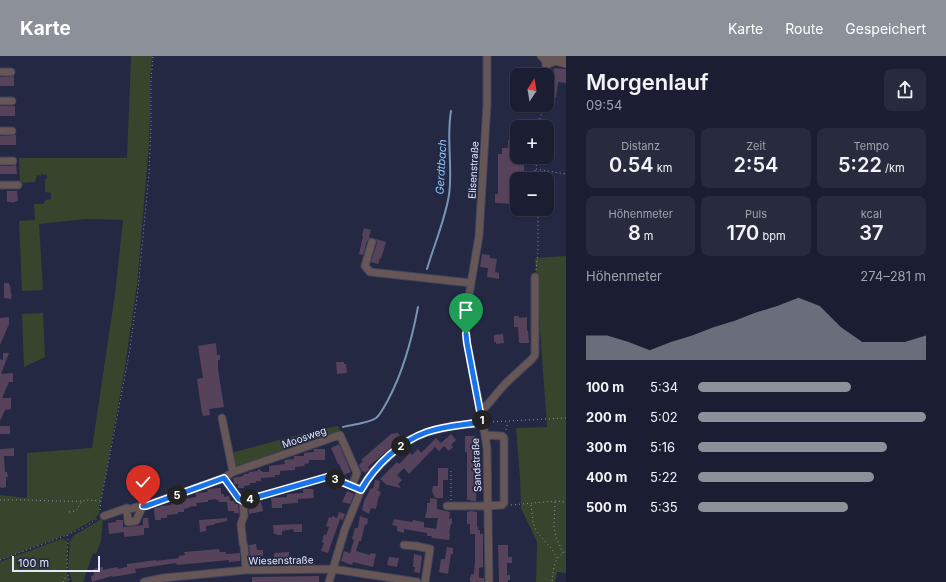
<!DOCTYPE html>
<html lang="de">
<meta charset="utf-8">
<style>
:root{--surface:#1b1e32;--page:#282b3e;--text:#f1f3f6;--muted:#a0a2ac;--line:#393c4d;--accent:#8c9099}
body{margin:0;font-family:Inter,sans-serif;background:var(--page);color:var(--text);height:100vh;display:flex;flex-direction:column;font-size:15px;white-space:nowrap}
*{box-sizing:border-box;margin:0}
p{font-size:13px;color:var(--muted)}
.icon{flex:none;width:22px;height:22px;fill:none;stroke:currentColor;stroke-width:2;stroke-linecap:round;stroke-linejoin:round}
.map{position:relative;flex:1;overflow:hidden}
.sheet{display:flex;flex-direction:column;background:var(--surface);width:380px}
.sheet>*{flex:none}
.needle{width:26px;rotate:12deg}
.controls{position:absolute;left:510px;top:12px;display:grid;gap:8px}
.controls a{display:grid;place-items:center;width:44px;height:44px;border-radius:8px;background:var(--surface);box-shadow:0 1px 3px #0004,0 0 0 1px var(--line);font-size:20px}
.scale{position:absolute;left:12px;bottom:10px;width:88px;box-sizing:border-box;padding-left:4px;border:2px solid #e3e7f9;border-top:0;font-size:11px;line-height:14px;white-space:nowrap;color:#e3e7f9;-webkit-text-stroke:3px #242843;paint-order:stroke}
.pin{position:absolute;display:grid;place-items:center;width:34px;height:34px;color:#fff;margin:-41px -17px;border-radius:50% 50% 50% 0;rotate:-45deg;box-shadow:0 0 4px #0007}
.pin .icon{rotate:45deg}
.km{position:absolute;width:20px;height:20px;margin:-10px;border-radius:50%;background:#222;color:#fff;font-size:11px;line-height:20px;text-align:center}
.round{display:grid;place-items:center;flex:none;width:42px;height:42px;border-radius:8px;background:var(--page)}
.summary{display:flex;align-items:center;justify-content:space-between;height:68px;padding:0 20px}
h1{font-size:22px;font-weight:600;line-height:30px}
.stats{display:grid;grid-template-columns:repeat(3,1fr);gap:6px;height:68px;padding:4px 20px}
.stats div{display:grid;align-content:center;border-radius:8px;background:var(--page);text-align:center}
.stats b{font-size:20px;font-weight:600}
.stats small{font-size:11px;font-weight:400}
.stats p{font-size:11px}
.chart{height:112px;padding:8px 20px}
.chart p{display:flex;justify-content:space-between}
.chart svg{width:100%;height:72px;margin-top:4px;fill:var(--accent);opacity:.7}
ul{padding:0 20px;list-style:none;font-size:13px}
li{display:grid;grid-template-columns:64px 48px 1fr;align-items:center;height:30px}
li i{height:10px;border-radius:5px;background:var(--accent)}
header{display:flex;align-items:center;gap:24px;box-sizing:border-box;height:56px;padding:0 20px;background:var(--accent);color:#fff}
header strong{font-size:19px}
nav{display:flex;gap:22px;margin-inline-start:auto;font-size:14px}
main{display:flex;flex:1;min-height:0}
.map>svg:first-child{display:block}
.green{fill:#37452c}
.lines{fill:none;stroke-linecap:round;stroke-linejoin:round}
.stream{stroke:#7794b2;stroke-width:2}
.building{fill:#57425b}
.minor-casing{stroke:#3f435c;stroke-width:9}
.path{stroke:#8d91a7;stroke-width:1;stroke-dasharray:1 3;stroke-linecap:butt}
.minor{stroke:#675656;stroke-width:7}
.route-casing{stroke:#fff;stroke-width:8}
.route{stroke:#1a73e8;stroke-width:5}
.labels{text-anchor:middle;stroke-width:3.5;stroke-linejoin:round;paint-order:stroke}
.street-label{font-size:10px;fill:#e3e7f9;stroke:#242843}
.water-label{font-size:11px;font-style:italic;fill:#89c6fe;stroke:#242843}
</style>
<header>
<strong>Karte</strong>
<nav><a>Karte</a><a>Route</a><a>Gespeichert</a></nav>
</header>
<main>
<div class="map">
<svg width="566" height="526" viewBox="0 0 566 526">
<rect width="100%" height="100%" fill="#242843"/>
<path class="green" d="M131,0H152L150,24V60L149,88L137,229L124,317L105,422L100,446L99,457L95,463L70,477L0,504V439L27,442V397L92,392L115,238L123,164L87,163L39,168L43,234L22,235L19,165L35,164L34,148H43L46,144L51,143V137L45,136V123H47V119L41,118V120L37,119L35,126L20,127L19,102H127Z
M566,200V517L557,516L555,526H536L537,486L521,452L520,422L516,372L547,371L535,202Z
M43,257L45,301L24,311L22,258Z
M338,370L341,377L235,413L231,397L316,374Z
M103,462L101,485L96,498L93,497L83,526H72L68,510L70,485L73,480Z
M61,483H63L67,485V514L69,526H0V506Z"/>
<g class="lines">
<path class="stream" d="M427,213C434,189 445,164 449,139C453,111 446,83 451,55
M343,371C351,369 369,367 376,362C381,358 384,351 388,344C403,316 412,283 418,251"/>
</g>
<path class="building" d="M554,12L566,13V27L558,26L556,42H554V44L549,43L550,40H547V32L548,25L552,26Z
M14,20V30H0V21Z
M0,50H15V60H0Z
M15,79H16V89H0V80Z
M508,84L517,85V101H527V106H525L524,110V121L515,120V139H517V148L495,147V138H498V98H502V92H508Z
M16,108L17,118H0V110H13Z
M7,135H17L18,145L14,146L12,147L11,146H7Z
M364,172L371,174L369,181L370,182L367,185L363,199L359,198L363,180H362Z
M376,183L386,186L381,203L380,202L378,208L371,206L377,187Z
M482,198L490,199V202L497,203L495,216L499,217V223L487,221L488,212L480,211Z
M4,227H9V229H10L11,238H12L11,243L4,242Z
M514,260H519V262L527,261V275H528L529,287H519L518,271H514Z
M9,261V268L0,289V262Z
M503,278L504,287L496,288V286H494V279Z
M216,287L217,299H220V304H218V314L224,351L209,353L210,359L203,360V358H202L197,323L203,322L198,290Z
M3,297H9L1,318L13,317V326H9L2,342H11V353L5,354L0,365V303L3,304Z
M336,306H344V308H346L347,317L337,318Z
M0,370H10V378H0Z
M397,376L400,380L394,387L395,388L368,411L369,413L365,417L363,415L362,416L359,409L363,405L361,404L391,378L394,377L395,378Z
M451,378L456,384L451,389L453,391L449,395L444,390L439,395L435,391L409,418L404,412L397,419L402,424L398,428L401,432L387,429L380,423L397,406L399,408L410,397L412,399L418,393L421,397L436,382L441,387Z
M465,380H475V396H477V414L476,413L477,426L476,445H471V444H467V396H465Z
M339,388L351,416L344,419L339,408H338L331,392Z
M14,392V400H4L5,416H7L8,421H6V431L2,432L0,431V393Z
M314,393H325V404H309V407L304,408L305,410L295,411V414L280,415V419H275V421L261,422V425H256V427H250V429L244,430V432H238V428H234V427L233,422L243,420L244,418H248L250,416L257,415L259,413L263,416H269V410L285,408L284,404L294,403V400H304V397L314,396Z
M438,412H448V424H443V442H435L432,435L433,430H438Z
M375,424L380,425L379,432L377,434L381,436L378,443L376,453L371,452L369,458L362,454L364,445L371,432L373,433Z
M221,432V438H224V441L229,440L230,445H234L235,448H238L239,457H234V455H228L227,446H220L216,443L208,444V446L196,447L197,450L189,451V452L184,453V456H178V458L167,459V462H161V464H155L154,452L160,451V450H161L171,449V446L177,445L178,444L196,441V437L208,436L207,433Z
M303,433H313L314,442L298,443V447L282,448V452H272L271,442L287,441V438L303,437Z
M347,435L354,438L350,448L342,446Z
M430,442L437,443V453L450,456L449,463L452,462V468H451L449,477L450,478L449,484L431,482L432,480H427V477L404,473V477L397,475V470L392,469L394,463L412,466L413,464L424,466V471L436,473L438,462H425L427,453V447H430Z
M261,446L263,455L249,458L248,449Z
M471,455L477,456V471H478V474H480V478H483V511L479,512V522H484V526H470V521H471V518H474L475,504V478H470V468H467V456Z
M339,456L345,458L343,464L340,463L328,497L321,495L324,487L322,486L324,478L326,479L329,471L326,470L329,461L332,462V460L337,462Z
M360,460L368,463L367,469L365,468L361,485H359L356,495L370,499L371,497L376,498L373,511L353,506L352,509L341,505L344,495L350,497L354,484L352,483L355,472H358Z
M143,462H148L149,472H144V479L124,481V476L109,478L108,467L116,466V464H123V471L137,470L143,469Z
M227,462V465L214,468V469L206,470V475L200,476L199,464Z
M302,468V476H294L293,473L282,475V479H277V478H274L273,469Z
M256,488L257,494H263V500L250,501L249,489Z
M498,489H508V501H512V507H507V519H510V524H508V526H499Z
M447,491L453,492V498H451L448,518L439,516L441,503H445Z
M219,493L220,496H226V498L240,497V505L229,506V504L177,509L176,507L135,513L136,517L112,521V520L92,526L91,520L94,519L93,513L103,511V514L117,511L118,513L127,511V508L156,504V505L179,502V500L185,499L184,496Z
M289,496V504H274V497Z
M414,498L422,500L420,517L414,516L415,511H413Z
M389,501L399,502L397,511L387,509Z
M319,520V526H252V521Z"/>
<g class="lines">
<g class="minor-casing">
<path id="minor" d="M487,0V48L479,180L465,263L467,287L485,379L487,393L489,526
M541,0C548,5 547,11 546,19
M542,0L566,2
M546,9L555,5L566,8
M0,16H11
M0,45H12
M0,75H12
M0,105H13
M0,129H18
M372,186L365,210L370,216L471,227
M480,356L489,347L498,336L506,327L532,303L535,299V221
M222,362L233,416
M224,422L239,443L243,445L327,421L332,422L356,431
M243,445L244,460L241,468L243,488L244,490L246,514
M447,450H488L502,449L504,447V382L502,380L485,379
M127,454L128,466L136,465L143,449
M104,460L127,452V454L143,449L145,450L224,422L233,416L340,379L357,417L352,430
M404,489L416,490L430,493L425,526
M144,526L163,522L246,514L333,513L417,526
M329,526L345,473L361,434L372,417L384,405L398,392L409,384L427,376L452,370L482,367"/>
</g>
<path class="path" d="M540,71L539,65L545,49
M537,101L536,113L566,118
M534,123L535,114
M536,214L538,196V153
M489,366L566,362
M506,374L508,366
M451,415V444
M0,444C27,443 55,446 82,445
M555,446L554,471L556,481L563,497
M511,449L555,445L566,446
M531,449L533,466L536,475L551,492L557,502
M100,454L101,445L130,293L138,233L149,117L151,70V25L153,0
M69,456L76,455L82,445L89,444L101,445
M67,479L68,483C68,497 65,513 70,526
M0,504L67,479L85,471L98,462
M552,525C554,511 553,503 566,495
M63,526L65,522H68"/>
<use href="#minor" class="minor"/>
</g>
<g class="lines">
<g class="route-casing">
<path id="route" d="M143,450H146L224,422L239,443L243,445L327,421L332,422L361,434C375,409 401,385 427,376C445,370 464,369 482,366L467,287L466,278"/>
</g>
<use href="#route" class="route"/>
</g>
<g class="labels">
<g class="street-label">
<text transform="translate(473 114) rotate(-87)" y="4">Elisenstraße</text>
<text transform="translate(304 381) rotate(-19)" y="4">Moosweg</text>
<text transform="translate(476 409) rotate(-93)" y="4">Sandstraße</text>
<text transform="translate(281 504) rotate(-1)" y="4">Wiesenstraße</text>
</g>
<g class="water-label">
<text transform="translate(441 111) rotate(-87)" y="4">Gerdtbach</text>
</g>
</g>
</svg>
<div class="controls">
<a><svg class="needle" viewBox="-14 -14 28 28"><path d="M0-13l5 13h-10z" fill="#e53935"/><path d="M0 13l5-13h-10z" fill="#a0a2ac"/></svg></a>
<a>+</a>
<a>−</a>
</div>
<div class="scale">100 m</div>
<div class="pin" style="left:466px;top:278px;background:#1e9e55"><svg class="icon" aria-label="arrive" viewBox="0 0 24 24"><path d="M6 21V4h12l-3 4 3 4H6"/></svg></div>
<div class="pin" style="left:143px;top:450px;background:#d93025"><svg class="icon" aria-label="check" viewBox="0 0 24 24"><path d="M5 12l5 5 9-10"/></svg></div>
<b class="km" style="left:482px;top:364px">1</b>
<b class="km" style="left:401px;top:390px">2</b>
<b class="km" style="left:335px;top:423px">3</b>
<b class="km" style="left:250px;top:443px">4</b>
<b class="km" style="left:177px;top:439px">5</b>
</div>
<section class="sheet">
<div class="summary"><div><h1>Morgenlauf</h1><p>09:54</p></div><a class="round"><svg class="icon" aria-label="share" viewBox="0 0 24 24"><path d="M12 15V3M7 8l5-5 5 5M5 13v7h14v-7"/></svg></a></div>
<div class="stats">
<div><p>Distanz</p><b>0.54<small> km</small></b></div>
<div><p>Zeit</p><b>2:54</b></div>
<div><p>Tempo</p><b>5:22<small> /km</small></b></div>
</div>
<div class="stats">
<div><p>Höhenmeter</p><b>8<small> m</small></b></div>
<div><p>Puls</p><b>170<small> bpm</small></b></div>
<div><p>kcal</p><b>37</b></div>
</div>
<div class="chart"><p><span>Höhenmeter</span>274–281 m</p>
<svg viewBox="0 0 160 44" preserveAspectRatio="none"><path d="M0 44V29L10 29L20 33L30 38L40 33L50 29L60 24L70 20L80 15L90 11L100 6L110 11L120 24L130 33L140 33L150 33L160 29V44z"/></svg>
</div>
<ul>
<li><b>100 m</b>5:34<i style="width:67%"></i></li>
<li><b>200 m</b>5:02<i style="width:100%"></i></li>
<li><b>300 m</b>5:16<i style="width:83%"></i></li>
<li><b>400 m</b>5:22<i style="width:77%"></i></li>
<li><b>500 m</b>5:35<i style="width:66%"></i></li>
</ul>
</section>
</main>
